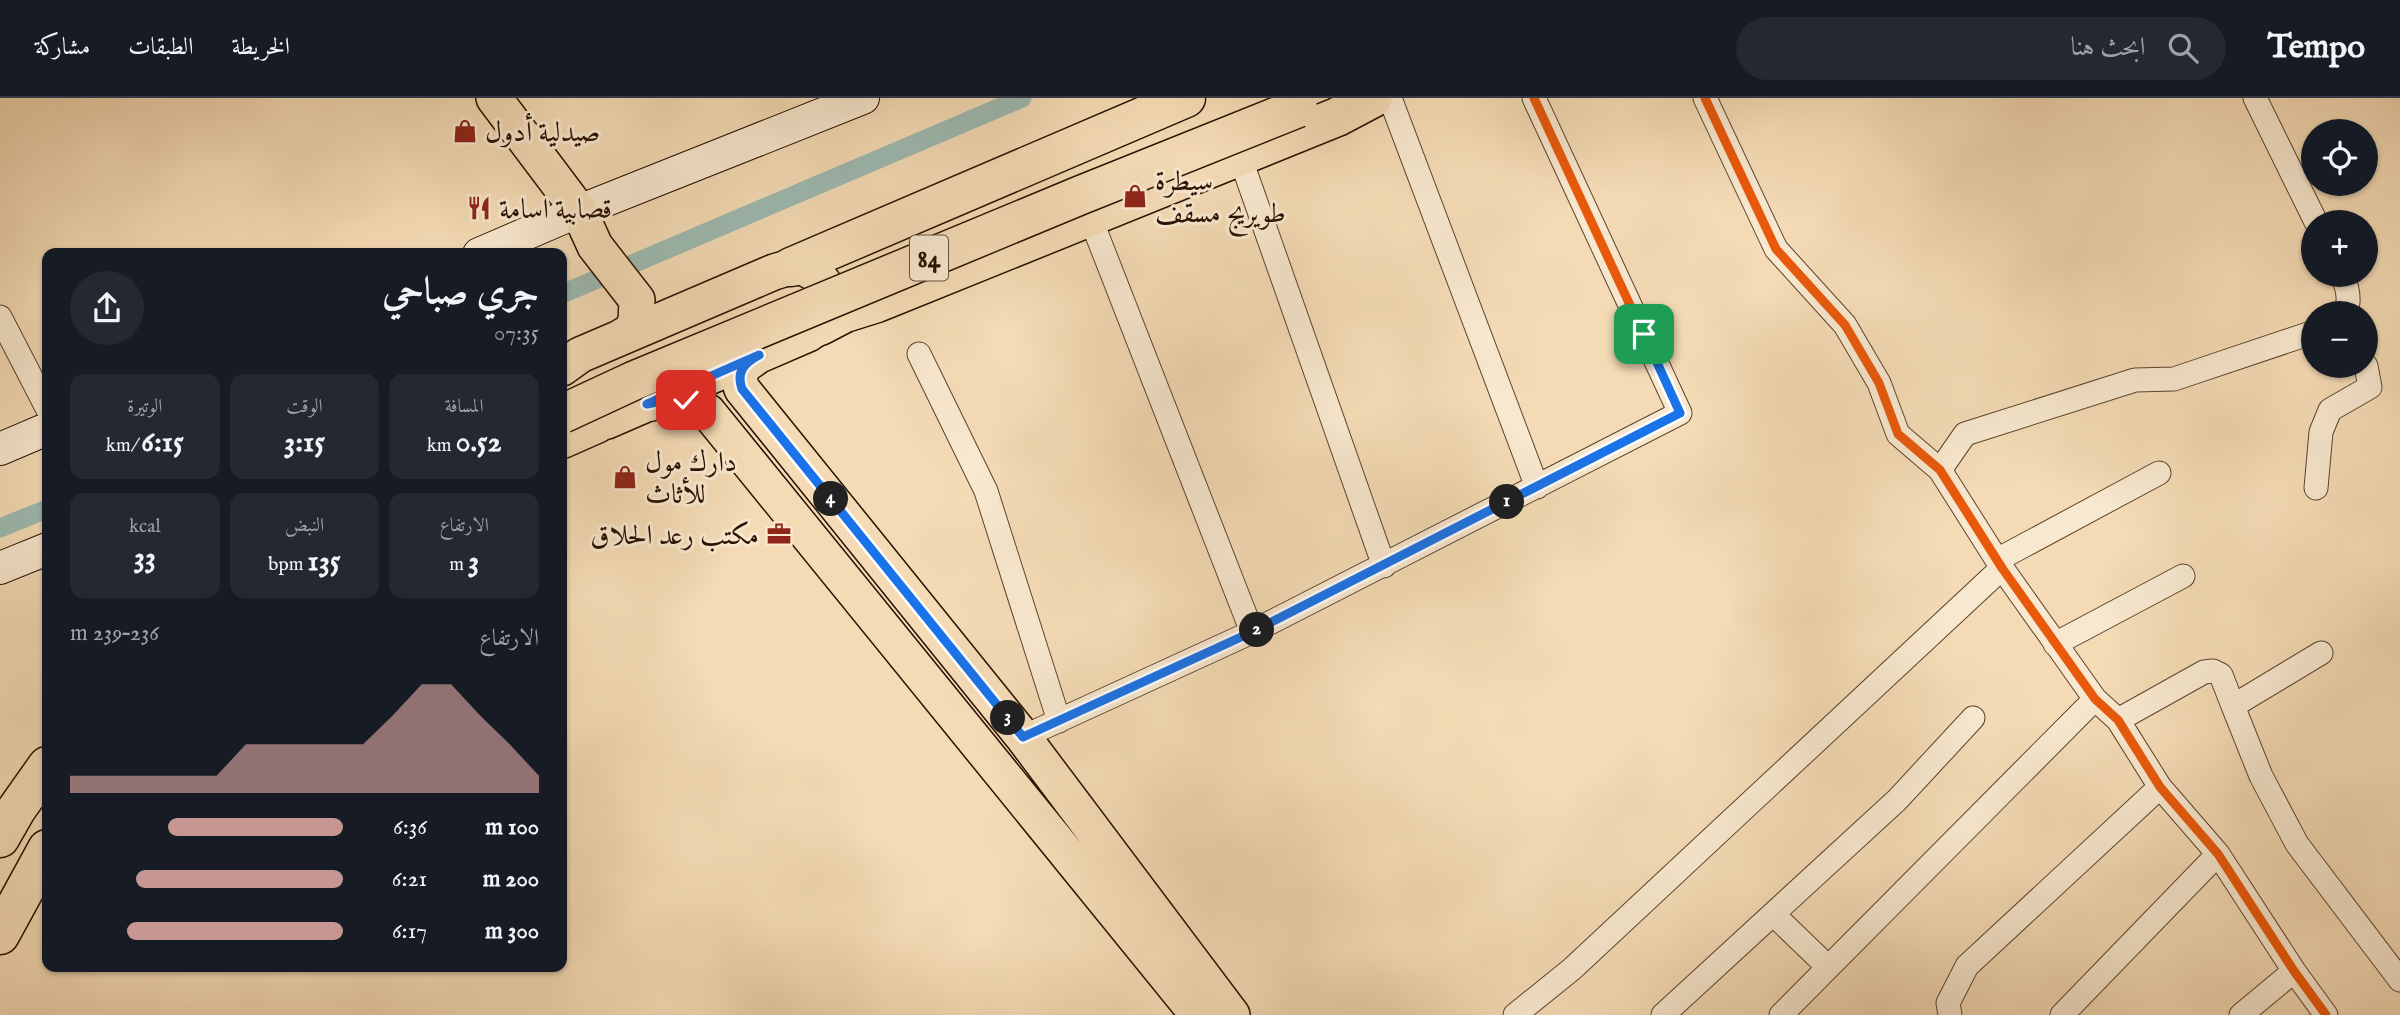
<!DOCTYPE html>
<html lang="ar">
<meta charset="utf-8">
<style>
:root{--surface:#171b24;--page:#242831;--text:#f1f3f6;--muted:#9ea1a6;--line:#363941;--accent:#c59692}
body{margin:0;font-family:"IM FELL English",Amiri,serif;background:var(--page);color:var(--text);direction:rtl;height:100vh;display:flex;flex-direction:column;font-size:26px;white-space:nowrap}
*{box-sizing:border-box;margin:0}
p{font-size:23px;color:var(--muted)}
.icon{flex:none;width:38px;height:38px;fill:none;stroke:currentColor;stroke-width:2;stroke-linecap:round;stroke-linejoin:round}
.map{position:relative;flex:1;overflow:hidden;direction:ltr}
.drawer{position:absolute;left:42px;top:150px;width:525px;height:724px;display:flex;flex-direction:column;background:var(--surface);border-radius:14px;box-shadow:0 2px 5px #0004;direction:rtl}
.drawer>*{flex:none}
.fabs{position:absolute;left:2301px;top:21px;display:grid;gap:14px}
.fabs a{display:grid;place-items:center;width:77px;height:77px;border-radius:50%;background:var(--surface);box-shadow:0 2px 5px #0004;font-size:35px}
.pin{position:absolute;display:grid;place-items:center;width:60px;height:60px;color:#fff;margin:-30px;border-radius:14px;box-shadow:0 4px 10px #0006}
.km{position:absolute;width:35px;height:35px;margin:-18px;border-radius:50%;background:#222;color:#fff;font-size:19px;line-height:35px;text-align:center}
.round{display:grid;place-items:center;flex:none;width:74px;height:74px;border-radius:37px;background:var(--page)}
.head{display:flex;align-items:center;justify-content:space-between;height:119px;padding:0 28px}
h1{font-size:38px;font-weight:700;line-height:52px}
.stats{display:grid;grid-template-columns:repeat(3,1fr);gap:10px;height:119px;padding:7px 28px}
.stats div{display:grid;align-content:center;border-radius:14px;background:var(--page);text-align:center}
.stats b{font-size:30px;font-weight:700}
.stats small{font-size:19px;font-weight:400}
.stats p{font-size:19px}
.chart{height:196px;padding:14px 28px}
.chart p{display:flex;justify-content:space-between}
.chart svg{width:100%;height:126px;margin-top:7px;fill:var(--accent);opacity:.7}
ul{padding:0 28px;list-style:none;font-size:23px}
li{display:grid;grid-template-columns:112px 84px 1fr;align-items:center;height:52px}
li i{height:18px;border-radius:9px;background:var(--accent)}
header{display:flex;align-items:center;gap:42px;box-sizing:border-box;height:98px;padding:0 35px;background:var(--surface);border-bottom:2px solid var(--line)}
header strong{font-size:33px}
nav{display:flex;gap:38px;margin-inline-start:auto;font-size:24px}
.search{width:490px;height:63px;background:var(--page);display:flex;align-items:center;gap:18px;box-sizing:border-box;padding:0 24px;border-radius:38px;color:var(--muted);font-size:26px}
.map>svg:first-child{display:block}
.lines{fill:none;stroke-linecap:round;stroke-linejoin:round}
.canal{stroke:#9cbab2;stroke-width:19}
.street-casing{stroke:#5b432d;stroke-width:25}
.secondary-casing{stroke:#281000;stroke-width:34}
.primary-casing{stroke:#281000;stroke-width:38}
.highway-casing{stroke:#281000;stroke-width:41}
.street{stroke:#f8e8cf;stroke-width:23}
.secondary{stroke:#f8e8cf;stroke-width:32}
.primary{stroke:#f4dbb5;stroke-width:35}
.highway{stroke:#f4dbb5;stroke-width:38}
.highway-bridge-casing{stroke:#281000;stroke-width:41;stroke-linecap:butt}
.highway-bridge{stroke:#f4dbb5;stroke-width:38}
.cycleway-casing{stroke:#f8e8cf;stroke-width:13}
.cycleway{stroke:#e8590c;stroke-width:9}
.route-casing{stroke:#fff;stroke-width:14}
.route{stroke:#1a73e8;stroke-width:9}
.labels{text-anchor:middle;stroke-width:6;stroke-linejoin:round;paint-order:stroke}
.shield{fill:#f8e8cf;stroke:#66513e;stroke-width:2}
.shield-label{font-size:26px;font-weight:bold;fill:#281000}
.poi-label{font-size:28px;fill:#281000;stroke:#f8e8cf;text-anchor:start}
</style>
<header>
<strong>Tempo</strong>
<div class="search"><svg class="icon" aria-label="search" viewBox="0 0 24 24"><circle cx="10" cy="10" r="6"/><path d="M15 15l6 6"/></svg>ابحث هنا</div>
<nav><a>الخريطة</a><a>الطبقات</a><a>مشاركة</a></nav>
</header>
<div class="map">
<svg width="2400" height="917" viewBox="0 0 2400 917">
<rect width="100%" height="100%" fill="#f4dbb5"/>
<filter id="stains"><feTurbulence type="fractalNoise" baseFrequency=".00286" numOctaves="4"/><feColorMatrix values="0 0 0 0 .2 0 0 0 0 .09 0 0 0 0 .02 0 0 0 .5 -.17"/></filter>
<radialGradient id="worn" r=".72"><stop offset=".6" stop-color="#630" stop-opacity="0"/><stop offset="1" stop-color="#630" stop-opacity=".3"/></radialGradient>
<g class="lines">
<path class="canal" d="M562,196L1022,0
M0,430L47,411"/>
<g class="street-casing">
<path id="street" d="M1390,0L1537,389
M1705,0L1776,151L1845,227L1879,285L1898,336L1940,372L2002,470L2095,601L2118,622L2160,689L2218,756L2294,873L2326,917
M2255,0L2316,124
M1240,59L1384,468
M1090,119L1252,534
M2342,177C2347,188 2351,203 2345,215
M0,219L47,310
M919,256L986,393L1059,623
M1940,372L1965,336L2135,282L2174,281L2314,234
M2316,390L2321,334L2330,312L2370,289L2366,268
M1997,462L2159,375
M2055,546L2183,478
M2321,555L2233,608L2261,678L2297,746L2400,882
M2118,622L2204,574L2213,573L2221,577L2233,608
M1023,639L1252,534L1680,315L1534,0
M1773,816L1828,869
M1515,917L1572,871L2002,470
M1663,917L1897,702L1973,620
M1781,917L2095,601
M1950,917L1948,905L1967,868L2160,689
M2062,917L2218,756
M2241,917L2294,873"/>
</g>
<g class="secondary-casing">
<path id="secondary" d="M479,156L579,113L863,0
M0,351L47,331
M0,470L47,451"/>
</g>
<g class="primary-casing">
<path id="primary" d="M494,0L579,113L595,148L637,202L636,224L630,234L621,239
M759,257L742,269L739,282L742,291L1023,639L1232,917
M562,270L580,257L774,174C781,172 788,169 796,169C823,170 842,205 822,226C818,230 812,233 808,236L607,323C594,327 582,327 570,321
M647,306C671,301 687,299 708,314L1198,917"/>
</g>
<g class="highway-casing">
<path id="highway" d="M791,169L1186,0
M820,228L845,215L877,205L1337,19L1373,0
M562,267L565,265
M562,341L596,326
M0,740L16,712L47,668
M0,837L47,751"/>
</g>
<use href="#street" class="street"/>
<use href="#secondary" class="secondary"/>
<use href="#primary" class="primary"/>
<use href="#highway" class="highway"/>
<g class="highway-bridge-casing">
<path id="highway-bridge" d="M562,316L633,283L1081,97L1298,10"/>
</g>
<use href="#highway-bridge" class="highway-bridge"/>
<g class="cycleway-casing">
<path id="cycleway" d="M1705,0L1776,151L1845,227L1879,285L1898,336L1940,372L2002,470L2095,601L2118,622L2160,689L2218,756L2294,873L2326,917
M1023,639L1252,534L1680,315L1534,0"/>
</g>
<use href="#cycleway" class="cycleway"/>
</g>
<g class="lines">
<g class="route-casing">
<path id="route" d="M686,302L671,301L647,306L759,257C744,265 736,274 742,291L1023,639L1252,534L1680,315L1644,236"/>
</g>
<use href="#route" class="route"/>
</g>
<defs>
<g id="shop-bare" transform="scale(1.89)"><path d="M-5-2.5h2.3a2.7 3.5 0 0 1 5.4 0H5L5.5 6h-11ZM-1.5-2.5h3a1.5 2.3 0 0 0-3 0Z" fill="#8f2418" stroke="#f8e8cf" stroke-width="2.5" paint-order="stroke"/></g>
<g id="restaurant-bare" transform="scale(1.89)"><path d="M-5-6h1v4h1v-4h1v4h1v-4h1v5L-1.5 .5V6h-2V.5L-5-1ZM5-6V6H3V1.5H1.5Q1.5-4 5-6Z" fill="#8f2418" stroke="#f8e8cf" stroke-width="2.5" paint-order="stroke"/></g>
<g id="office-bare" transform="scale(1.89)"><path d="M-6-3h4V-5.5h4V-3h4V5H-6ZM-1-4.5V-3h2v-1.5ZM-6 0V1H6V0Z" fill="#8f2418" stroke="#f8e8cf" stroke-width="2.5" paint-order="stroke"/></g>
</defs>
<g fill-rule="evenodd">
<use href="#shop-bare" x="465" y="33"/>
<use href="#shop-bare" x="1135" y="98"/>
<use href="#restaurant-bare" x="479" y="110"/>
<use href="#shop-bare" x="625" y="379"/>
<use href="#office-bare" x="779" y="436"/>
</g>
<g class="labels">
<rect class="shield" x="910" y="137.5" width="38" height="45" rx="5"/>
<g class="shield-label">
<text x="929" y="169">84</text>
</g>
<g class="poi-label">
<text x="485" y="43">صيدلية أدول</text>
<text x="1155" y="92">سيطرة<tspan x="1155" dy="32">طويريج مسقف</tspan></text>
<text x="499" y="120">قصابية اسامة</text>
<text x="645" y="373">دارك مول<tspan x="645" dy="32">للأثاث</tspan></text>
<text x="759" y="446" text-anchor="end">مكتب رعد الحلاق</text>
</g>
</g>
<rect width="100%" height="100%" filter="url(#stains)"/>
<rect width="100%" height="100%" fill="url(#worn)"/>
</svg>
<div class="fabs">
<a><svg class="icon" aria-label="locate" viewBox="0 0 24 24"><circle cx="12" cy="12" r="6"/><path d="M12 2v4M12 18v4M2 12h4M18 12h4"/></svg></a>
<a>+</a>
<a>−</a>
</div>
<div class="pin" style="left:1644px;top:236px;background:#1e9e55"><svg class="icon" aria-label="arrive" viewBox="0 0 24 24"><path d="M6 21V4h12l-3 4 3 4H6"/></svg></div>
<div class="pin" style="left:686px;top:302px;background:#d93025"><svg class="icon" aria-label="check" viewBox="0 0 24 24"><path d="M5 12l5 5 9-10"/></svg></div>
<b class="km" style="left:1507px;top:404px">1</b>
<b class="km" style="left:1257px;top:532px">2</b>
<b class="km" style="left:1008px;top:620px">3</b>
<b class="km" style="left:831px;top:401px">4</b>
<section class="drawer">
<div class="head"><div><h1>جري صباحي</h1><p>07:35</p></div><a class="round"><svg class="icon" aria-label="share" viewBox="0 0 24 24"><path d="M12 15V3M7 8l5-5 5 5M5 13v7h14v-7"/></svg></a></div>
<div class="stats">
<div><p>المسافة</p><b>0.52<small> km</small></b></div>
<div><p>الوقت</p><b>3:15</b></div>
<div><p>الوتيرة</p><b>6:15<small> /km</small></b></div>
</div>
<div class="stats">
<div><p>الارتفاع</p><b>3<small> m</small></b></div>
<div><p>النبض</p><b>135<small> bpm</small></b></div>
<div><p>kcal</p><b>33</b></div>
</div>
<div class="chart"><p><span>الارتفاع</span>236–239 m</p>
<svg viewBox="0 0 160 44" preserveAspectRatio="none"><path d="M0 44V38L10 38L20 38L30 38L40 38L50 38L60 27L70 27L80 27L90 27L100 27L110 17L120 6L130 6L140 17L150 27L160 38V44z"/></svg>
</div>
<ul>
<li><b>100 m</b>6:36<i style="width:64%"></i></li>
<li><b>200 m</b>6:21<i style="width:76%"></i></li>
<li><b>300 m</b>6:17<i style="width:79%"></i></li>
</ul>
</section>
</div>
